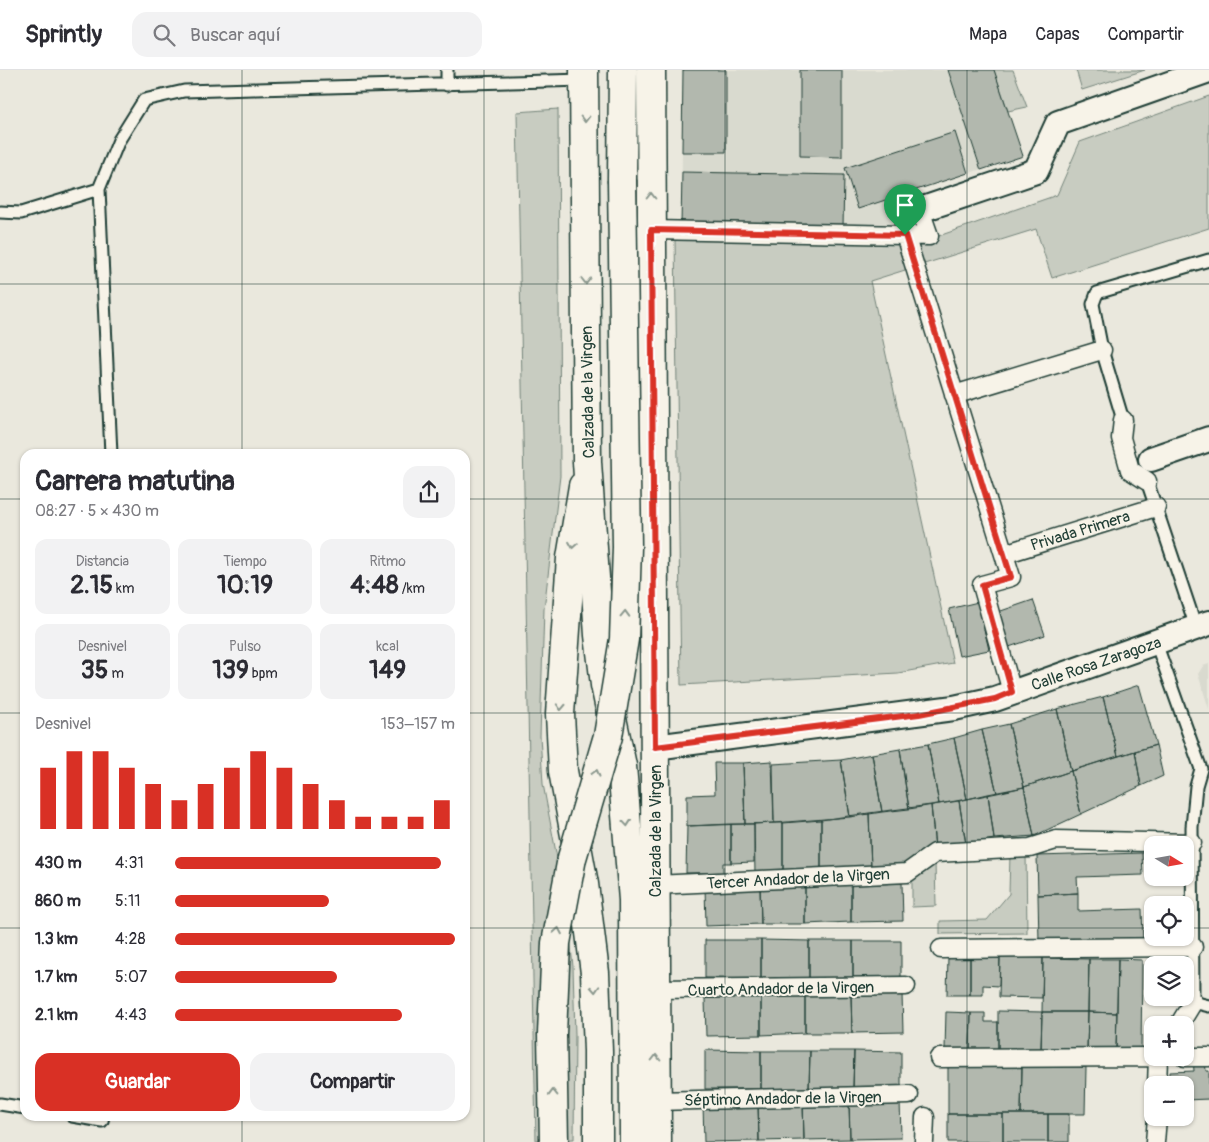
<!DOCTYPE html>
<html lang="es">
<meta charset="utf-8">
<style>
:root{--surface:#fff;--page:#f2f2f3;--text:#2b2b33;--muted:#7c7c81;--line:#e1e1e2;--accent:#d93025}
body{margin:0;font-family:Pangolin,sans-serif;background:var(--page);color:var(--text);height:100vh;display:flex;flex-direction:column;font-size:19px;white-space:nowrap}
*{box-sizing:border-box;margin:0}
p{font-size:16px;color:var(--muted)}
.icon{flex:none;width:28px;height:28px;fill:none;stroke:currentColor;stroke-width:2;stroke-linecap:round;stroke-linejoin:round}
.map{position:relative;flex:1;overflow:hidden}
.side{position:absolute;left:20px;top:379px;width:450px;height:672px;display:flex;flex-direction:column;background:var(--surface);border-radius:15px;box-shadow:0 1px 4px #0004}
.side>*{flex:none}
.needle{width:32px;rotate:101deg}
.buttons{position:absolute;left:1144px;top:766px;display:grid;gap:10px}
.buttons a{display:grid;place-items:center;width:50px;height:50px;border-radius:10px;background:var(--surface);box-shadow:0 1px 4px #0004;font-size:25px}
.pin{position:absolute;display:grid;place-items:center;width:42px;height:42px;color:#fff;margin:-51px -21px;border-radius:50% 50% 50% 0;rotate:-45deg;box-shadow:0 0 5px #0007}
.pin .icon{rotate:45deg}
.round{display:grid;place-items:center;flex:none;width:52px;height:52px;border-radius:15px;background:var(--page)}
.head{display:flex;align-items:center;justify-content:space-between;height:85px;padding:0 15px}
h1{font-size:28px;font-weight:700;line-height:38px}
.stats{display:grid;grid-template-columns:repeat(3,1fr);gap:8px;height:85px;padding:5px 15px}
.stats div{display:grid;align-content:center;border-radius:12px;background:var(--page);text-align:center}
.stats b{font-size:25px;font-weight:700}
.stats small{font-size:14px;font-weight:400}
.stats p{font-size:14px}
.chart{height:140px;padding:10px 15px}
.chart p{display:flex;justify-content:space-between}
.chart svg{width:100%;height:90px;margin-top:5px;stroke:var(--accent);stroke-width:6}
.button{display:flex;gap:10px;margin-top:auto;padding:10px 15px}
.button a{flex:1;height:58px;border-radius:15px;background:var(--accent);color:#fff;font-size:20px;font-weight:700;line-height:58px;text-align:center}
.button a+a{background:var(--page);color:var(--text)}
ul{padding:0 15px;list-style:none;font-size:16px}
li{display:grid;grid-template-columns:80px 60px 1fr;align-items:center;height:38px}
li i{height:12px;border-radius:6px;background:var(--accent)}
header{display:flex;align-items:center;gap:30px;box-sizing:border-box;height:70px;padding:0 25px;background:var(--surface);border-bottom:1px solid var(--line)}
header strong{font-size:24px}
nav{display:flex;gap:28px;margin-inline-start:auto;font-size:18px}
.search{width:350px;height:45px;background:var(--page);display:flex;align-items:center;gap:12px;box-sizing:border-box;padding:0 18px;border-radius:15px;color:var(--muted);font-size:19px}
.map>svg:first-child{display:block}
.built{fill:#d9dacf}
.green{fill:#c8ccc1;stroke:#74847a}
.building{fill:#b2b8ae;stroke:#1f3d34}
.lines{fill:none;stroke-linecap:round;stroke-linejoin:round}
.service-casing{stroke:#1f3d34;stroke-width:15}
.pedestrian-casing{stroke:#1f3d34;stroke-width:21}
.minor-casing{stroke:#1f3d34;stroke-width:28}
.tertiary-casing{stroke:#1f3d34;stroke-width:31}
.secondary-casing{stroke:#1f3d34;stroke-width:31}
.service{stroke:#f7f3e8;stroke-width:11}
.pedestrian{stroke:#f7f3e8;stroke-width:18}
.minor{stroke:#f7f3e8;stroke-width:24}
.tertiary{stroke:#f7f3e8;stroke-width:28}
.secondary{stroke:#f7f3e8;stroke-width:28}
.secondary-bridge-casing{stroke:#1f3d34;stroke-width:31;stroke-linecap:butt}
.secondary-bridge{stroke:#f7f3e8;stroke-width:28}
.oneway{stroke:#8b988e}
.route-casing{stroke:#fff;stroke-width:10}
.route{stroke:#d93025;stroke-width:6}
.grid{fill:none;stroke:#1f3d34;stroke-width:1;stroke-opacity:0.55}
.labels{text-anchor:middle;stroke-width:4;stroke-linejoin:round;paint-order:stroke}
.street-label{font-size:16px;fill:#1f3d34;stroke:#f7f3e8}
</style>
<header>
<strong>Sprintly</strong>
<div class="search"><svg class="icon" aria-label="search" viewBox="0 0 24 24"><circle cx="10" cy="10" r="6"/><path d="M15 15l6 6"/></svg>Buscar aquí</div>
<nav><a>Mapa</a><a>Capas</a><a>Compartir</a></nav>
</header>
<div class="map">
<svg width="1209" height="1072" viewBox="0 0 1209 1072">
<rect width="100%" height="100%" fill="#eae8dd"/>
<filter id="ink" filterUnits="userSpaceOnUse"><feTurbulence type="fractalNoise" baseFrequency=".02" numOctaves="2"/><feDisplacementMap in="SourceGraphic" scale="10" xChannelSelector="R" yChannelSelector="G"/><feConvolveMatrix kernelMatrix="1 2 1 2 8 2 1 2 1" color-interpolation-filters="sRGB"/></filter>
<g filter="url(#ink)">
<path class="built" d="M683,0H994L1023,86L909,122L920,160L681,155Z
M1209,594V639L1198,604L1203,596Z"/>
<path class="green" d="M994,0H1013L1027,37L1008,41Z
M1076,0H1145L1082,20Z
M1209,26V158L1052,208L1036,159L870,211L953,593L898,603L681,615L675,167L927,170L1057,125L1080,72Z
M558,39L560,406L544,539L540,666L543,714L568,846L573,897L575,965L574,1069L536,1070L517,42Z
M1010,783H1026L1027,863L940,864V851L987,850L1009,824Z
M935,792L936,836L912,837V805Z"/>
<path class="building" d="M683,0H726V82H682Z
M800,0H842V87L800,86Z
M948,0H994L1023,86L981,100Z
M955,62L968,103L858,139L845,98Z
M682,102L844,105L843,157L681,155Z
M1033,530L1045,565L1009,577L998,542Z
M978,532L989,580L959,586L949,539Z
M1139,615L1156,675L1118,686L1103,627Z
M1103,627L1118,686L1071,701L1057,639Z
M1057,639L1071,701L1024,717L1009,654Z
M1009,654L1024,717L997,723L982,660Z
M982,660L997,723L967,729L954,668Z
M954,668L967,729L939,734L928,674Z
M928,674L939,734L909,739L900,679Z
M1156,675L1163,706L1141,716L1135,681Z
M900,679L909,739L882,742L872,684Z
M1135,681L1141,716L1081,744L1071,701Z
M872,684L882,742L850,747L841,690Z
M841,690L850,747L774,753L773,694Z
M772,691L774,753L745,754L743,693Z
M714,693H743L745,754L687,756V725L715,724Z
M1071,701L1081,744L1034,766L1024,717Z
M1024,717L1034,766L994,769L988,724Z
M988,724L994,769L966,774L959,731Z
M959,731L966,774L935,778L931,735Z
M931,735L935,778L900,800L871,799L869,743Z
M869,743L871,799L821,800V750Z
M821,750V800L783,803V753Z
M774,753H783V803H755L754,754Z
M731,754H754V792L731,793Z
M731,754V793H723V803H686L687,756Z
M1142,783L1143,805L1077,807L1078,823L1038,825L1037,786Z
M902,813L903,851L851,852V815Z
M805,815V854H761L760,816Z
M805,815H851V852L805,854Z
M760,816L761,854L706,856L705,817Z
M1078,823V841L1142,839L1143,869L1039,872L1038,825Z
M705,870H761V909L705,908Z
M761,870L809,871V909H761Z
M809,871H853V910L809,909Z
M853,871H901V910H853Z
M948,887H970V925H947Z
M970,887H1000L999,916L983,915V925H970Z
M1000,887L1043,888L1042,928L999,927Z
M1043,888L1089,889L1088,942H1042Z
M1089,889H1118L1117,943L1088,942Z
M1118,889L1142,890L1141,982L1116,981Z
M902,924L903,962L852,963L851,925Z
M851,925L852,963H805V926Z
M805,926V963L761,965V927Z
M761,927V965L706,966L705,928Z
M998,941L1042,942L1041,980H998Z
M946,942L971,943L970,979H945Z
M1042,942H1088L1087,981L1041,980Z
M1088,942L1117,943L1116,981H1087Z
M971,943H985V952H998V980L970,979Z
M705,980L761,981V1019H705Z
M761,981H810L809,1019H761Z
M810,981H854L853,1019H809Z
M854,981L901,982V1020L853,1019Z
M1193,988H1205L1206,1001H1209V1029L1185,1030V1015H1170V1002L1194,1001Z
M948,997H1022L1021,1044H948Z
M1022,997H1086L1085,1044H1021Z
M900,1030L901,1068L850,1069L849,1031Z
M849,1031L850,1069L804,1070L803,1032Z
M803,1032L804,1070L759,1071L758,1033Z
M758,1033L759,1071L704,1072L703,1034Z
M948,1044H1003V1072H948Z
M1003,1044H1048V1072H1003Z
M1048,1044H1069V1072H1048Z"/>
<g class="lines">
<g class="service-casing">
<path id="service" d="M447,0V15
M0,142L21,143L99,119
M1123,350L1102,280L1093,234L1097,223L1209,190
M111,384L99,119L119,70L144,30L184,21L584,10
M1147,411L1196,557
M1156,573L1201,699L1196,716L1192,757L1193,932L1209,936
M0,1034L25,1038
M72,1046L102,1051L103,1046"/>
</g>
<g class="pedestrian-casing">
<path id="pedestrian" d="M920,140L929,166L905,165L1011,507L982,515L1012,622
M651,160L905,165
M954,325L1102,280
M1123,350L1121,368L1130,400L1147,411
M1004,484L1156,437
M655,815L907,803L935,783L1030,778L1056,770L1192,773
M941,879L1193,877
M656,919L906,916
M1179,955L1193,932
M1185,987H1209
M939,988L1152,987
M1157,1015L1158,988
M656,1031L909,1025
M924,1072L925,1047
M1155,1072L1157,1048"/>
</g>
<g class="minor-casing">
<path id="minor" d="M920,140L1036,101L1058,53L1209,0
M1151,389L1209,369
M655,677L954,638L995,629L1209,553"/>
</g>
<g class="tertiary-casing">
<path id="tertiary" d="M651,0L657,1072
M583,416L571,488L560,644L563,701L584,814L595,903L598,981V1072"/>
</g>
<g class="secondary-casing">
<path id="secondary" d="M584,0L587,392L599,565L605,615L622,696L633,830L634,1072
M622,110L623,0"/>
</g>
<use href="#service" class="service"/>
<use href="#pedestrian" class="pedestrian"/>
<use href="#minor" class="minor"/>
<use href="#tertiary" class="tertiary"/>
<use href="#secondary" class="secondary"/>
<g class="secondary-bridge-casing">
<path id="secondary-bridge" d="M554,1072L552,964L556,873L572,788L608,666L624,569L627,477L622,110"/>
</g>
<use href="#secondary-bridge" class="secondary-bridge"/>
</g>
<defs><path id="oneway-chevron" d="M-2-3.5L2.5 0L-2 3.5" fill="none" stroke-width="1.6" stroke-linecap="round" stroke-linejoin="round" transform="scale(1.25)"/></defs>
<g class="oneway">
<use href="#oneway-chevron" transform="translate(585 49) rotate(90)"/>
<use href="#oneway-chevron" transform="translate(651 126) rotate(-90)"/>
<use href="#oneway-chevron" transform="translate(586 211) rotate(90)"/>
<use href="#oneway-chevron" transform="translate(573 475) rotate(99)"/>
<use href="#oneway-chevron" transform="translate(625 544) rotate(-88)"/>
<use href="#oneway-chevron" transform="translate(561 637) rotate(93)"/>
<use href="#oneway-chevron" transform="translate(596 703) rotate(-74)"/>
<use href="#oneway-chevron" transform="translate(627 753) rotate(85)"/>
<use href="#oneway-chevron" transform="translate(558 861) rotate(-80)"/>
<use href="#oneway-chevron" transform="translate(595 919) rotate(87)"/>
<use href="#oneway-chevron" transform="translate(656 988) rotate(-90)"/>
<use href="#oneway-chevron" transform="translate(553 1023) rotate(-91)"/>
</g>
</g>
<g class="lines" filter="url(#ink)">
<g class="route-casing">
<path id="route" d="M651,160L905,165L1011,507L982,515L1012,622L995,629L919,644L655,677Z"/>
</g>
<use href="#route" class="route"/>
</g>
<path class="grid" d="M242,0V384M484,0V1072M725,0V1072M967,0V1072M0,214H1209M0,429H25M465,429H1209M0,643H25M465,643H1209M0,858H25M465,858H1152M1185,858H1209M242,1046V1072"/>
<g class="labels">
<g class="street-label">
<text transform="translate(587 322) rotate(-91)" y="6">Calzada de la Virgen</text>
<text transform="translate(1080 460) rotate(-17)" y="6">Privada Primera</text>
<text transform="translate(1096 593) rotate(-19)" y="6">Calle Rosa Zaragoza</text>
<text transform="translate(655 761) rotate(-90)" y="6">Calzada de la Virgen</text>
<text transform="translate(798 808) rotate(-3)" y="6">Tercer Andador de la Virgen</text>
<text transform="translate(781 918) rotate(-1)" y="6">Cuarto Andador de la Virgen</text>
<text transform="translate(783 1028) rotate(-1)" y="6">Séptimo Andador de la Virgen</text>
</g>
</g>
</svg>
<div class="buttons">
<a><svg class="needle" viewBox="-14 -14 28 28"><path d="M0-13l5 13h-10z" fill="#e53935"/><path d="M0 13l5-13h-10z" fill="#7c7c81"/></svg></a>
<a><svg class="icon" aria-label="locate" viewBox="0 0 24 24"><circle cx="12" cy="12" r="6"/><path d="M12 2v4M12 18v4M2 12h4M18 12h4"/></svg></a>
<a><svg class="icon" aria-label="layers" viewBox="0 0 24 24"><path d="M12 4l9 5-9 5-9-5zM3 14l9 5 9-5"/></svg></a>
<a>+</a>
<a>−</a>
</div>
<div class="pin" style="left:905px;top:165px;background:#1e9e55"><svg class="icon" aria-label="arrive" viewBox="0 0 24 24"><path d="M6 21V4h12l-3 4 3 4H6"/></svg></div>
<section class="side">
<div class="head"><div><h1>Carrera matutina</h1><p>08:27 · 5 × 430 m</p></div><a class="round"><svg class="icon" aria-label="share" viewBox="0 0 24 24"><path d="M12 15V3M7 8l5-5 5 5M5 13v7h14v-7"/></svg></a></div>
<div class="stats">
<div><p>Distancia</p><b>2.15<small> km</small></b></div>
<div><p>Tiempo</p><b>10:19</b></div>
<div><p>Ritmo</p><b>4:48<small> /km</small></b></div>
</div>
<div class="stats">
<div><p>Desnivel</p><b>35<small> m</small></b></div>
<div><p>Pulso</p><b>139<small> bpm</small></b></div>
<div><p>kcal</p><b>149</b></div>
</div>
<div class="chart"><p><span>Desnivel</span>153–157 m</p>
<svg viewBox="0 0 160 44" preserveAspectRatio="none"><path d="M5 44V14M15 44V6M25 44V6M35 44V14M45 44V22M55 44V30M65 44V22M75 44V14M85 44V6M95 44V14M105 44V22M115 44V30M125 44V38M135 44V38M145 44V38M155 44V30"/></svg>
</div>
<ul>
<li><b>430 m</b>4:31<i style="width:95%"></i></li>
<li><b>860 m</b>5:11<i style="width:55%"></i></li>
<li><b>1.3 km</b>4:28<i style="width:100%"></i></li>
<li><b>1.7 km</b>5:07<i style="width:58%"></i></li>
<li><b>2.1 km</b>4:43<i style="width:81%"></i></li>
</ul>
<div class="button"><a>Guardar</a><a>Compartir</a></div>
</section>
</div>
